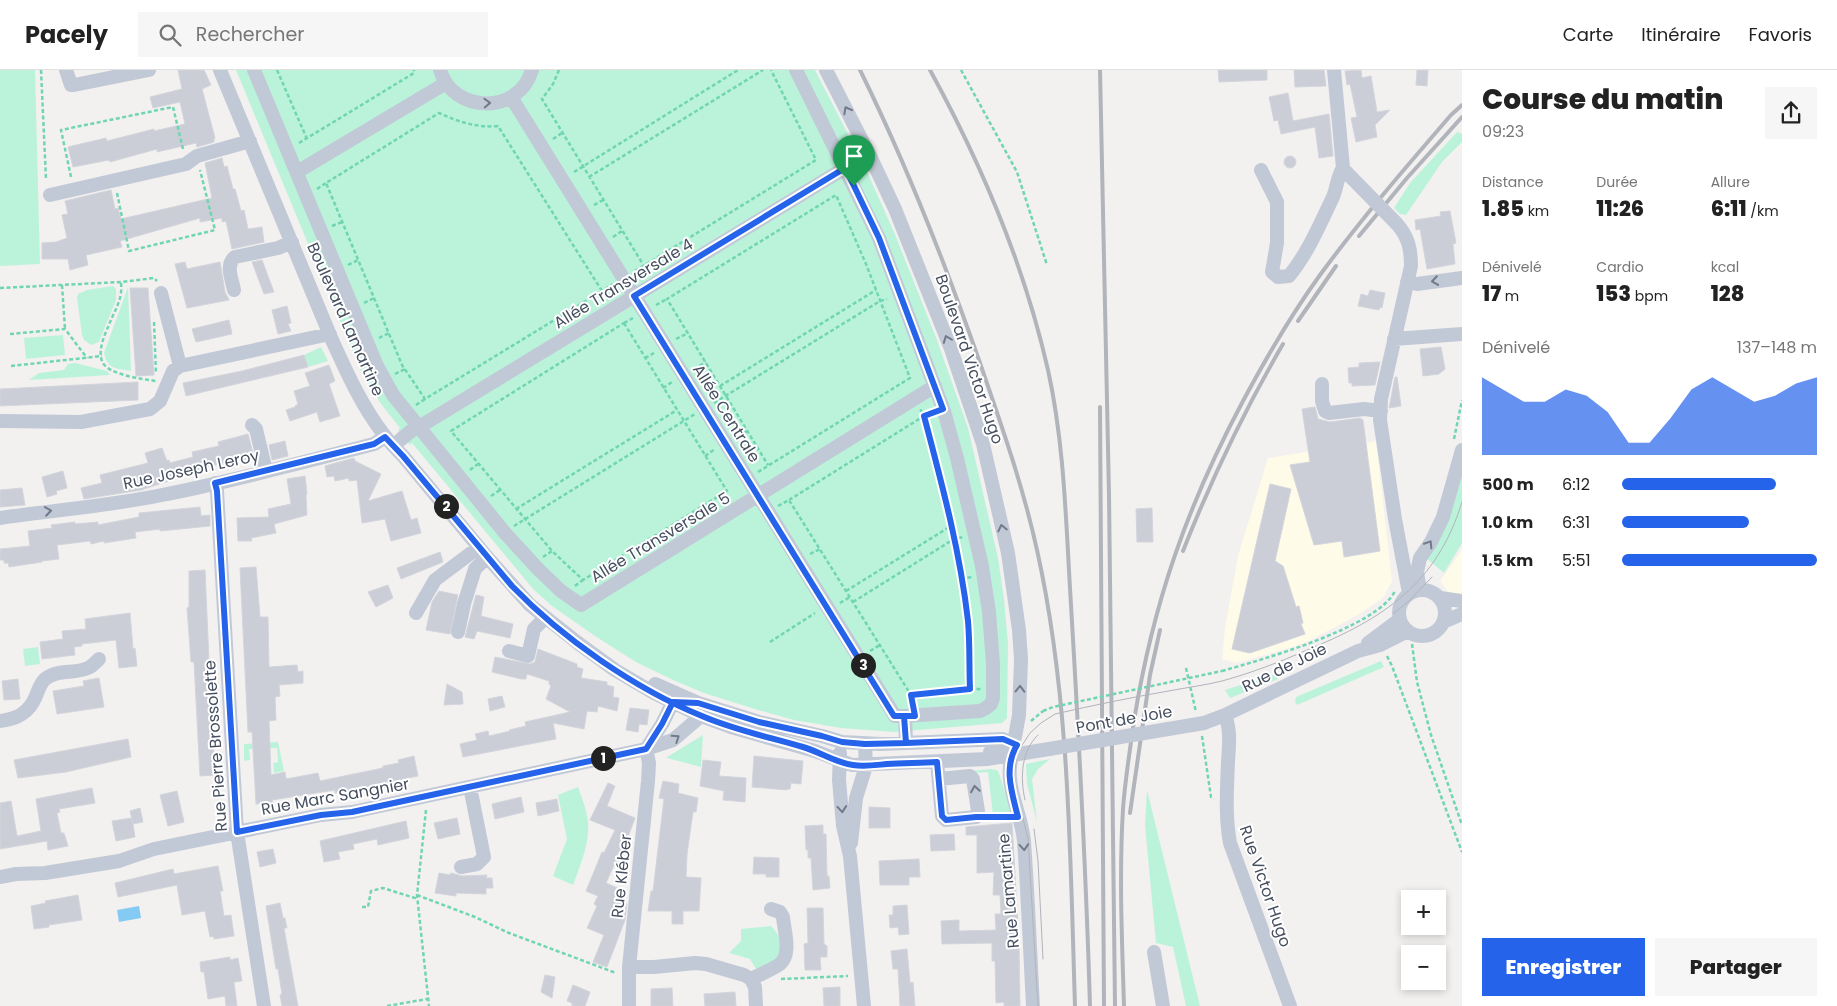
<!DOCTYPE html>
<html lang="fr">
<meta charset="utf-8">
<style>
:root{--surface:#fff;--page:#f6f6f6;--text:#222;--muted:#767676;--line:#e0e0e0;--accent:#2563eb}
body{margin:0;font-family:Poppins,sans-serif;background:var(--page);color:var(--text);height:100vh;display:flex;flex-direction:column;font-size:19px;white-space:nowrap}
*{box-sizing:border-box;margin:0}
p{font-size:16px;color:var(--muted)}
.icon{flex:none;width:28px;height:28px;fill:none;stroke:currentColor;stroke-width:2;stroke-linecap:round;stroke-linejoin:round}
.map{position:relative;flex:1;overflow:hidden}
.panel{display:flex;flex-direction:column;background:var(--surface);width:375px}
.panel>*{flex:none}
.controls{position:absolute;left:1401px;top:820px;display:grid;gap:10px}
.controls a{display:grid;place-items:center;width:45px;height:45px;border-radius:0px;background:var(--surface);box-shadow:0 2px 8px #0003;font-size:25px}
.pin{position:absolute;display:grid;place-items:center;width:42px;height:42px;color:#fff;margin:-51px -21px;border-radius:50% 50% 50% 0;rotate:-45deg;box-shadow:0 0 5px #0007}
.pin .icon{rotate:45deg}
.km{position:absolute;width:25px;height:25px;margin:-12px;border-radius:50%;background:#222;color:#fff;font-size:14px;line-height:25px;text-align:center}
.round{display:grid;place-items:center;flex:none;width:52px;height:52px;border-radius:0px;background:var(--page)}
.headline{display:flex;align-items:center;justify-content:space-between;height:85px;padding:0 20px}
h1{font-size:28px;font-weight:800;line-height:38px}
.stats{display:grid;grid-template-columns:repeat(3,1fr);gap:8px;height:85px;padding:5px 20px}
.stats div{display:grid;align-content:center}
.stats b{font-size:21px;font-weight:800}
.stats small{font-size:14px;font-weight:400}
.stats p{font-size:14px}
.chart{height:140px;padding:10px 20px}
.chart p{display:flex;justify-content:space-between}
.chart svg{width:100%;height:90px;margin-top:5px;fill:var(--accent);opacity:.7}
.cta{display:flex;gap:10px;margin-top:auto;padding:10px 20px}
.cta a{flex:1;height:58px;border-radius:0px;background:var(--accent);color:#fff;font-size:20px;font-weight:800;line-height:58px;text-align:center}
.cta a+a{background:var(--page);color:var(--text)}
ul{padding:0 20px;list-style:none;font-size:16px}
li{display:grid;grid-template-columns:80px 60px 1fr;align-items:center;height:38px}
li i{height:12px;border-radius:6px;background:var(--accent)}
header{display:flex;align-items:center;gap:30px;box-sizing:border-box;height:70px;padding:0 25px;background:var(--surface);border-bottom:1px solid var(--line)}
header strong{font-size:24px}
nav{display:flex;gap:28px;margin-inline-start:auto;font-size:18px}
.search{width:350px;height:45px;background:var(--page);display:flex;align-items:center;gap:12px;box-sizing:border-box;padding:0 18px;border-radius:0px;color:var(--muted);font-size:19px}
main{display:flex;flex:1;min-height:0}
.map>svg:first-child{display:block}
.commercial{fill:#fefbe9}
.green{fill:#bbf3da}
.water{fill:#84cbf4}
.building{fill:#cbced6;stroke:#d3d5dc}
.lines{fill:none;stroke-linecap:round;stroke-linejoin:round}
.path{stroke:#70d5b3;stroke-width:2.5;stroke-dasharray:4 2.5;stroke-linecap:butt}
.minor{stroke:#c2c9d6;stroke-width:14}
.tram{stroke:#b1b4bb;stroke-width:1}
.rail{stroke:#b1b4bb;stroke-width:4}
.path-bridge{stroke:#70d5b3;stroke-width:2.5;stroke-dasharray:4 2.5;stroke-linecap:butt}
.minor-bridge{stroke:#c2c9d6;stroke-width:14}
.oneway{stroke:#717a89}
.route-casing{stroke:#fff;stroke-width:10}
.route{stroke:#2563eb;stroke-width:6}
.labels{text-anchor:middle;stroke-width:4;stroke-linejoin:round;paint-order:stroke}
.street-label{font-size:16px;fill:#464f5f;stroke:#fff}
</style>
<header>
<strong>Pacely</strong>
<div class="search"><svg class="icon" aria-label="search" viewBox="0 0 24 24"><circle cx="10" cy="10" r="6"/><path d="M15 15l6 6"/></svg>Rechercher</div>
<nav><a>Carte</a><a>Itinéraire</a><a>Favoris</a></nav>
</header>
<main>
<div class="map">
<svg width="1462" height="936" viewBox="0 0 1462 936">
<rect width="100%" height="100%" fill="#f3f0f0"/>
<path class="commercial" d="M1376,371L1392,511L1383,528L1356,546L1303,574L1237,593L1222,589L1225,558L1238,486L1268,388Z
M1462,477V524L1450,525L1440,511L1459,484Z"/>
<path class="green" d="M0,0H35L40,194L0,196Z
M236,0H815L865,97L894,162L937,270L968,358L998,488L1004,529L1008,574L1007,648L1002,653L894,662L841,658L794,650L758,640L704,623L673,610L636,592L595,566L552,536L533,519L412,373L410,375L398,360L400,358L381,334L360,299Z
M1457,62L1462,64V72L1442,92L1406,145L1400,144L1394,138L1410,113Z
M113,216L116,219V230L99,272L91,275L84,270L82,265L77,228L78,224L87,220Z
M128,217L131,301C116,298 108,300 104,283Z
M63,265L65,285L26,289L24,268Z
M321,277L328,291L308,297L304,285Z
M75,293L107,301L110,305L29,310L39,303L64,300L68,294Z
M1462,394V473L1444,503L1426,488Z
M38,577L40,594L25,596L23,579Z
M1381,591L1384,597L1297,635L1295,632L1296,627Z
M1275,604L1278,609L1230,628L1225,620Z
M703,665L701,697L667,688V687Z
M278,672L284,701L274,703L273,693L278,692L277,678L249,679L250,690L244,691V674Z
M1050,689L1038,699L1032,709L1037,752L1027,714L1026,694Z
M990,699L997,700L999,703L1012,745L993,746L988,702L946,705V704Z
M578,717C582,728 587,741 588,752C590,773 580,796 573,815L553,806L567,769L558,725Z
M1147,720L1200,936H1186L1173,877L1156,873L1145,755Z
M771,856C782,867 781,874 779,889L756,899L750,889L729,883L741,871V859Z"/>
<path class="water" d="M139,836L141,848L119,852L117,840Z"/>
<path class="building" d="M178,0H204L211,15L202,19L215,68L214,69V72L197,77L196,73L157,82V79L110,92L109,90L73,97L68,77L106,68L107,71L154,59V61L185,54L180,32L153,38L150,27L182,19Z
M1218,0H1267V10L1219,12Z
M1294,0H1324L1326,16L1295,17Z
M1361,0L1362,8L1371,6L1377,42L1390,40L1375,55L1377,67L1356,72L1351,48L1357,47L1350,14L1347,15L1345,1Z
M1417,0H1428L1427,16L1416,15Z
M1288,23L1293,51L1329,44L1333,86L1319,88L1315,57L1281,64L1278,50L1274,51L1269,27Z
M1284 92a6 6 0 1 1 12 0a6 6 0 1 1-12 0Z
M222,88L224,97L227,96L233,119H235L241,141L244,140L248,159L262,157L264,172L232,179L226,151L222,152V148L200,152V148L120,171L122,177L86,185L88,195L70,200L68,189H42V173L56,172L67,168L62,145L68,144L65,131L111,120L115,139L118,138L121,149L212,128L205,93Z
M1450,141L1456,173L1453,174L1455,194L1427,199L1420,159L1416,160L1415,150L1441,146L1440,142Z
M262,190L274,222L264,224L252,192Z
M185,192L187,199L220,192L225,222L229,230L187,238L175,194Z
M130,218H148L154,305L136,306Z
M1370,220L1385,223L1382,238L1380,237L1379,240L1358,236L1361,224L1368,226Z
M287,236L291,253L288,254L291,261L278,264L272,240Z
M229,250L232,264L196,272L192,259Z
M1441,277L1445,299L1439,304L1423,306L1420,279Z
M304,285L308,297L186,326L183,313L242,301Z
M1380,292L1375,315L1352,316V313H1349L1348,298L1359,297V293Z
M329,295L335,311L329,314L340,346L320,352L317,342L290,351L286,340L295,337V336L298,334L294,321L310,316L305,303Z
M1395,307H1397L1401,336L1389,338Z
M138,312V330L0,336V319Z
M1315,337L1318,349L1330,352L1360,348L1363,350L1380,481L1344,487L1342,471L1314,475L1290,395L1310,392L1302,339Z
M248,364L254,387L224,395V393L183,403L184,406L141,420L84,429L81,418L102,413L100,405L148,393L145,383L162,378L167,391L169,390L170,393L193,387L192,382L219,376L218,372Z
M285,371L288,386L272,390L269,375Z
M354,388L355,391L381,404L368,431L402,421L411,450L417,448L421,463L391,471L385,449L362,453L357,410L349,411V408L335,411L334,406L327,407L325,396Z
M63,401L67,418L56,421L57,424L47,427L42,407Z
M305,406L307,424L306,425L307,445L274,454L276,463L251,468L252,471H238L237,448L269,447L268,439L291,434L287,409Z
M1270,414L1291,419L1275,491L1283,496L1296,537L1299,536L1303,553L1301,554L1305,564L1250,583L1232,579Z
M22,418L25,435L0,437V420Z
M200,437L201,446L210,445V456L160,461V459L135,462L136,468L104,473V471L91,474L90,471L57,475L59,489L42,491V492L9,497L8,493H4V490H0V479L30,476L28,461L52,458L51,455L75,452V454L98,452V455L139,447V443Z
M1152,438L1153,472H1137L1136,439Z
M440,482L443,492L401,509L397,498Z
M256,497L260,547H268L269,597L297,595L298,602L303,601V613L279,615L280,626L275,627L276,650L269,651L271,705L285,702L286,709L318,703L320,711L383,698V696L399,693L398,690L414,686L418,706L335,723V720L272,730L273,733L256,734L252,662H248L240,498Z
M205,500L209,591H206L207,612H210L215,705L200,706L194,592H191L187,538L189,537V501Z
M388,515L393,528L376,537L368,522Z
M439,521L458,525L450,564L426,560L432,532Z
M476,525L484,527L481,546L513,554L510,568L477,561L474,569L465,567Z
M130,543L133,579L135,578L137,596L119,598L116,570L82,574V576L74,577L75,585L42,589L40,572L63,569L62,561L86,559L85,549Z
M538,579L577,594V597L583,599L581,608L607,612V615L614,617L613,627L619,628L617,641L598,636L597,642L587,641L584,659L553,653L556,669L463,687L460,674L477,670L475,664L488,661L489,666L510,661L509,660L526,656L525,652L570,642L546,629L551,616L549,614V611L527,604L526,609H521L492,602L495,587L530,594L535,592Z
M99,608L104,637L57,644L53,621L84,616L83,611Z
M18,609L20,629L4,630L2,611Z
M447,614L462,622L463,634L444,635Z
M502,626L505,637L490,641L488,629Z
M630,638L649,640L647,655L639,654L638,662L626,660Z
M128,669L131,687L66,702L18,708L14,690Z
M754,686L803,691L801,714L791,713L790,719H787V720L752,717Z
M703,690L721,692L719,706L746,708L745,732L723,730L724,721L700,716Z
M663,711L679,714L678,723L698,728L696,742H693L687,784L686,807L701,808L699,841H683V854H672V841H648L651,821H653L664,729L659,728Z
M608,713L615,716L607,736L635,748L617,796L614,795L606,813L624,821L620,831L627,834L625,850L607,897L593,892L604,865L587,858L597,836L594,834L598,826L586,821L602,782L604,783L615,760L590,750Z
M92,718L95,733L59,739L60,742L57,743L61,763H64L68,776L48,780L47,771L0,779V733L11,731L17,766L41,761L36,729Z
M177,721L184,752L168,756L160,725Z
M521,727L524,742L495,749L492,734Z
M557,729L559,741L538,746L536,733Z
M869,737L890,738V758H869Z
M140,738L143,752L133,754L130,741Z
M132,748L135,767L116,771L112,751Z
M457,748L460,764L438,769L434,753Z
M406,751L409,768L378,775L377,769L353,774L354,779L338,782L340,789L324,792L320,771Z
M1012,753L1019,874L1020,936H1004V932L996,933L995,891H992V873L942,874L941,851L959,850V861L996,860L995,844H1001L1000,825H993L994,802L977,803V765H966V757Z
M823,755V764H826L827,806H829L830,818L813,820L811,788H808V780H806L805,756Z
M954,764L955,780L931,781L930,765Z
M273,779L276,793L260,797L257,782Z
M754,787L779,788V807H766V804H753Z
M919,789L920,807H909V815H880L879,791Z
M218,796L223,821H220L224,846L231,845L234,866L214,869L213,866L210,867L205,841L182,845L177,815L118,827L115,813L173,799L174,804Z
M439,803L450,805L451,803L462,806L487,805L486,808H492L493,818H486V824L456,823V826L435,823Z
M78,825L82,850L49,855V857L34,859L31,836L46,833L45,831Z
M280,833L283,848H285L287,858H284L298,936H282L280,925L282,924L278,899H276L266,836Z
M907,835L909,864L899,865L898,857L890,858L889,845H893V836Z
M807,838H823L824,874L827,876V887H820L821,900H805L804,874L808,873Z
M907,879L910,913L913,912L915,936H900L898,899H893L891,881Z
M230,887V890L238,888L242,911L234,912L237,936H226L225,926L208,929L204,902H201L200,892Z
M545,905L555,907L552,928L541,922Z
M573,915L590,922L585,936H572V933L567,931Z
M840,917V936H824L823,918Z
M672,918L673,936H651V919Z
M735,922L736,936H705L704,924Z"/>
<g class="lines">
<path class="path" d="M41,0L46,109
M277,0L307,69
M559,0L553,14L542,29L644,196
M961,0L1017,102L1047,195
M553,69L562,63
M299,73L414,3V0
M574,102L738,0
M71,107L61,60L173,37L183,79
M589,107L763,0
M317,119L326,113
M117,123L129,181L215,160L200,100
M594,135L603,130
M332,156L342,152
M613,167L622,161
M348,195L358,190
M635,201L816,90L771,0
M121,213C123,230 114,241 108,257C104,266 98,281 102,291C107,305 143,309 156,311
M62,215L65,259
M0,218L121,212L154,208L157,211
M602,221L498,56C477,58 459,52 439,43L326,113L402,295L425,329L602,221L613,214
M364,233L374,228
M656,235L667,229
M154,252L156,304
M624,253L727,421L583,510L552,481L451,361Z
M624,253L633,248
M10,264L65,259L87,288
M379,268L389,263
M676,269L688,263
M645,288L654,283
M11,296L102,286
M694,299L706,292
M395,304L405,299
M720,316L876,220
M663,318L672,312
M714,333L880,231L887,229
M416,335L425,329
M737,366L747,361
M1454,369L1462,330
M705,386L715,379
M470,400L478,394
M758,402L910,308L866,194L836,125L667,229L768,395
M491,426L500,420
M789,430L924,346L920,339
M778,436L789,430L911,625L912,632
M516,439L677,340
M514,456L695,344
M810,484L820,479
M543,487L552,481
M961,509L972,507
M575,516L583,510
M846,521L951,456
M853,532L954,469L963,467
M840,533L850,527
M770,572L815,543
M1412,574L1417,612L1431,665L1462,755
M870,581L880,575
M1387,586L1392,596L1462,782
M1186,598L1196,642
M1222,601C1261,590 1378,557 1395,521
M970,619H981
M911,625L970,619C969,597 970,573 967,551C960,481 942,413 924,346L933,343
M1031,651L1043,641
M1202,666L1211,727L1214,729
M426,740L417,825L429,936
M990,747L1007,748
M417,825L475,847L509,863L616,903
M362,837H368L371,821L383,818L418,829
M781,909L848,906
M387,936L427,929"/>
<path class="minor" d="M66,0L71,15H74L149,0
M220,0L332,270C347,303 362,337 385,366C390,373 397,380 403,386L487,487L530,535L578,573L615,600L654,623L701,646L731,657L815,681L852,695L987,689L1049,679
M254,0L377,296L393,325L505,463L538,499L561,521L581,535L935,316
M440,0C453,44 519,45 532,0
M796,0L879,168L944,341L957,388L982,496L989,542L993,594V628L991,634L986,638L980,641L905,646
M826,0L871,88L895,139L951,279L983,374L1008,483L1019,560L1021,589L1019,645L1015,667L1004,678L990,682
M1334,0L1343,98L1347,103
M511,27L895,646H905L906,673
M1261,100L1277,132V173L1272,202L1278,207L1289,206C1308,183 1320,154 1333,127C1337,118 1337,107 1343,98
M297,102L446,13
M50,125L186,94L197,86L250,71
M1396,153C1408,166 1411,178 1411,196L1381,329L1380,350L1395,449L1409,523
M1407,212L1417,214L1462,208
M234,220C232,209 225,195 235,187L278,178L292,172
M161,223L180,296
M1394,269L1462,264
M1322,314V331L1325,341L1329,343L1364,339L1381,341
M0,351L81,352L150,339L160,331L173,301L180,296L330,264
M252,355L256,359L266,401
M399,371L411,361L419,357L845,98
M215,413L217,421L237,762L264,936
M0,448C54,440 109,436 162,425C234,411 304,392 374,374L385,367
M1399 543a23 23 0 1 1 46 0a23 23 0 1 1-46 0Z
M1420,520L1417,502L1420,488L1431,472L1443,447L1462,380
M1440,528L1462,531
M416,543L435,510L479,477
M1443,552L1462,544
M458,562L464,534L475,499L487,487
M1368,573L1400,549
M509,581L528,586L534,559L545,548
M655,614L698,633
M689,633H698L759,652L822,666L842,672L881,674L1003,669L1014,674
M1225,645C1231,660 1229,676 1228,691C1227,719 1225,746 1230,773L1290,936
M0,651C17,649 29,643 36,626C38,620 40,614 45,609C59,598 76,605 90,597C93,595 96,592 99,589
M1204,653L1225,645L1358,581L1380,575L1408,561
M1015,678C1000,710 1021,739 1024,771C1028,826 1030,881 1033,936
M646,679L662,654L673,632
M840,683L839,710L843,756L850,786L864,936
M937,692L942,746L946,750L976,747L978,741L973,709L970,706L939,709
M851,773L856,728L866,696L865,674
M461,797L477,794L484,787L470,717
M0,807L16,804L45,803L119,791L154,779L321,745L352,742L646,679L673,670L701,646
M1154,882L1163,936
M629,897H654L695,893L706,894L744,905L751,909L755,917L756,936
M751,909C760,904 772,900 780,894C792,884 784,860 783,847L780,842L771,839
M629,936V897L648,711L649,693L646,679"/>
<path class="tram" d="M1394,543L1408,532L1432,507
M1025,730C1020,708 1021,681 1038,665
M1034,759L1038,791L1043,889
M1038,936L1028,768L1014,714L1015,699L1017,683L1030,663L1041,653L1055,644C1094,635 1134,627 1174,620C1190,617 1206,615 1222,611C1251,603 1280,592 1307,580C1383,549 1437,514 1462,432"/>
<path class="rail" d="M860,0C907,95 945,193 980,293C1001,354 1023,416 1037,480C1070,628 1070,785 1075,936
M930,0C982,95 1024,194 1048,300C1065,377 1066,457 1071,535C1079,669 1086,802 1090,936
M1100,0L1109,425L1115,936
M1359,166L1407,108L1462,47
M1298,251L1336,196
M1100,337L1104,936
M1183,481C1211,410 1244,341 1283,274
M1130,743L1150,605L1160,560
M1124,936C1122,870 1119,805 1123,739C1125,710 1130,680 1134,651C1153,533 1187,436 1243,331C1266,288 1291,245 1320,205C1361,149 1406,97 1451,45L1462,35"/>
<path class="path-bridge" d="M1043,641L1053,637L1222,601"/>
<path class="minor-bridge" d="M1347,103L1396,153
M1049,679L1204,653"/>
</g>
<defs><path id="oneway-chevron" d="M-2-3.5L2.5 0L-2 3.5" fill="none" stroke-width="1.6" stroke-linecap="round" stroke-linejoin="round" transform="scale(1.25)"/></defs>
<g class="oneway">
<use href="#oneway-chevron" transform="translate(487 33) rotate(-2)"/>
<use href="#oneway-chevron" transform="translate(847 40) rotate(-118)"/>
<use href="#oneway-chevron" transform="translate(1435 211) rotate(172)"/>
<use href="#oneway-chevron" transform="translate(947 269) rotate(-111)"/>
<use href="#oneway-chevron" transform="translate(48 441) rotate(-8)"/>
<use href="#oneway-chevron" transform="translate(1002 458) rotate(-103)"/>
<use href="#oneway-chevron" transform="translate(1429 474) rotate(-58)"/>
<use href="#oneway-chevron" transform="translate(1020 619) rotate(-89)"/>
<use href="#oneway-chevron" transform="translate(676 668) rotate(-34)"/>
<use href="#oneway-chevron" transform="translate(975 719) rotate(-99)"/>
<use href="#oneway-chevron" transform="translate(842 739) rotate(85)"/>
<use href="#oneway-chevron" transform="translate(1024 777) rotate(86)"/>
</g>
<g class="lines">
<g class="route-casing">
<path id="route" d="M854,116L879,168L943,339L924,346C942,414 960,481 968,551C970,573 969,597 970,619L911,625L915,646H904L906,673L865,674L842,672L822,666L759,652L698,633L673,632L662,654L646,679L352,742L321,745L237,762L217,421L215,413L374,374L385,367L403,386L512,516C562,568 635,619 702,646C734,660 769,667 803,677C820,682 836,693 853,695C864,697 876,695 887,694C904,693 920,693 937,692L942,746L946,750L976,747H1018C1012,723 1003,698 1017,675L1003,669L906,673L904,646H894L634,226L845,98L854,116"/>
</g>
<use href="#route" class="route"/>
</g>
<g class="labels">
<g class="street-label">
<text transform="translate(623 213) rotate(-31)" y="6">Allée Transversale 4</text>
<text transform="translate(346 249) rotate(66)" y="6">Boulevard Lamartine</text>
<text transform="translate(970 289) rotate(71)" y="6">Boulevard Victor Hugo</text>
<text transform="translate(727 343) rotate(58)" y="6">Allée Centrale</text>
<text transform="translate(191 399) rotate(-12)" y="6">Rue Joseph Leroy</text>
<text transform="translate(660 467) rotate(-31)" y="6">Allée Transversale 5</text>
<text transform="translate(1284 597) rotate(-26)" y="6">Rue de Joie</text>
<text transform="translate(1124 649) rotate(-10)" y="6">Pont de Joie</text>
<text transform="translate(215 676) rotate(-94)" y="6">Rue Pierre Brossolette</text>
<text transform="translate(335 726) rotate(-10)" y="6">Rue Marc Sangnier</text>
<text transform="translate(621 806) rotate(-84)" y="6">Rue Kléber</text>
<text transform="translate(1266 816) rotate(71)" y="6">Rue Victor Hugo</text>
<text transform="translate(1008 821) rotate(-95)" y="6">Rue Lamartine</text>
</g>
</g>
</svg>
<div class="controls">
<a>+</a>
<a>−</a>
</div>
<div class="pin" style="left:854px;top:116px;background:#1e9e55"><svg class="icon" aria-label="arrive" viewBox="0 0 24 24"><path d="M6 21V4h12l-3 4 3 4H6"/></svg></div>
<b class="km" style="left:603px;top:688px">1</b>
<b class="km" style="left:446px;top:436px">2</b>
<b class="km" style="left:863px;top:595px">3</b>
</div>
<section class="panel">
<div class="headline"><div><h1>Course du matin</h1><p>09:23</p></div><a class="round"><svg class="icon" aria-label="share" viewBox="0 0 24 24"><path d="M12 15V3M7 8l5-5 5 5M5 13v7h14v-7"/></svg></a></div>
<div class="stats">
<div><p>Distance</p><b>1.85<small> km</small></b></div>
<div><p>Durée</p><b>11:26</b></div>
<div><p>Allure</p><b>6:11<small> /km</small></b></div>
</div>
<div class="stats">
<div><p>Dénivelé</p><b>17<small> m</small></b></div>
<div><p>Cardio</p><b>153<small> bpm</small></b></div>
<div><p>kcal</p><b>128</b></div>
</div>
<div class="chart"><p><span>Dénivelé</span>137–148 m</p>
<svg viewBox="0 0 160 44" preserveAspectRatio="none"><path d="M0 44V6L10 12L20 18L30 18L40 12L50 15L60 23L70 38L80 38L90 26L100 12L110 6L120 12L130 18L140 15L150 9L160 6V44z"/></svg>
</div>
<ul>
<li><b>500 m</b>6:12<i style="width:79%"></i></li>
<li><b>1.0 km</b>6:31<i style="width:65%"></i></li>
<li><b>1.5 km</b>5:51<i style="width:100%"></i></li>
</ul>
<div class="cta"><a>Enregistrer</a><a>Partager</a></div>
</section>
</main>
